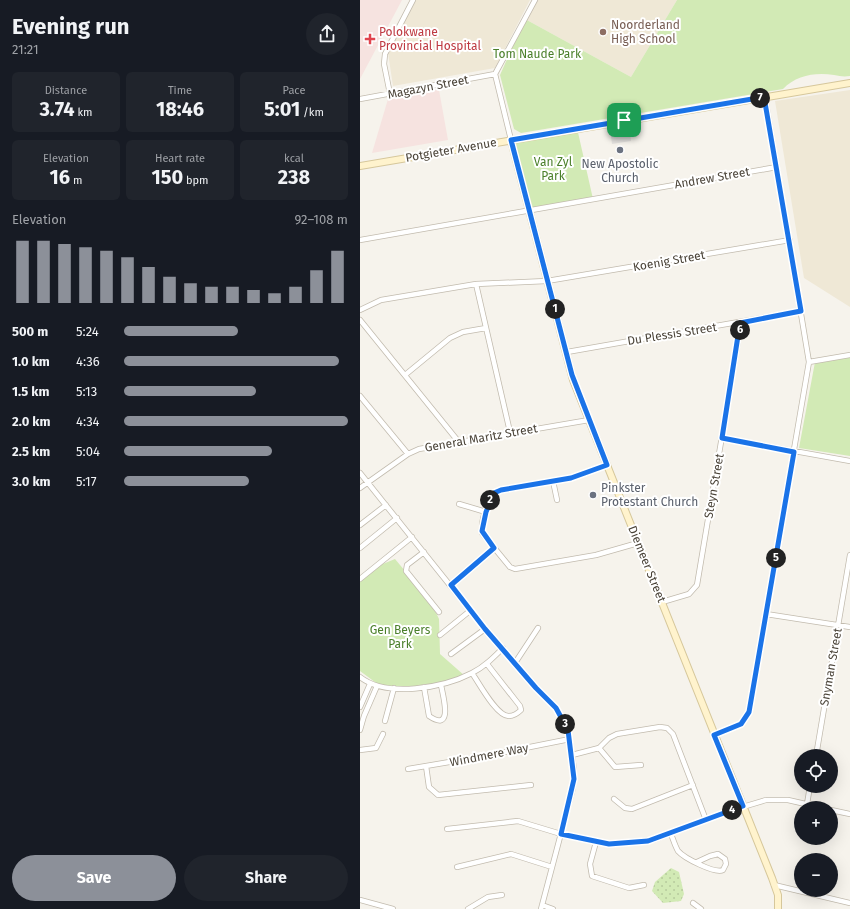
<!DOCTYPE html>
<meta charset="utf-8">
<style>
:root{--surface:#171b24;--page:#20242c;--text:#f1f3f6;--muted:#9ea1a6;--accent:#8c9099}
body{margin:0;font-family:"Fira Sans",sans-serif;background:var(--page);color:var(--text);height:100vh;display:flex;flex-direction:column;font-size:15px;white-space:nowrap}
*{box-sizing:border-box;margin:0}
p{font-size:13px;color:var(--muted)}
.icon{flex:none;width:22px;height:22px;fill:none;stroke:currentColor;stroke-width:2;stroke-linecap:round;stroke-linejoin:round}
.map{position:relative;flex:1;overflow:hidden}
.panel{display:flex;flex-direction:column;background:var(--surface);width:360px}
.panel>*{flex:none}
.tools{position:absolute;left:434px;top:749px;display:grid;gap:8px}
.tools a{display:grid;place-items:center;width:44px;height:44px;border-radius:50%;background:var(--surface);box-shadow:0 4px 16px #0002;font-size:20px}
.pin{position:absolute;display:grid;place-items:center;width:34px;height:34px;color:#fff;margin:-17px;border-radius:8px;box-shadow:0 2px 6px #0006}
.km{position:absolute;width:20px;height:20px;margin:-10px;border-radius:50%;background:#222;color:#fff;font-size:11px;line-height:20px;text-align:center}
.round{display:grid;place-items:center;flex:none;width:42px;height:42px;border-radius:21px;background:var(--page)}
.headline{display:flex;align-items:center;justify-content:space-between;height:68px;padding:0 12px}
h1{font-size:22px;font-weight:700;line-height:30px}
.metrics{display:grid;grid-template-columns:repeat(3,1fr);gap:6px;height:68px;padding:4px 12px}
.metrics div{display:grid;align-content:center;border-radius:6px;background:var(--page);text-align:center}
.metrics b{font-size:20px;font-weight:700}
.metrics small{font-size:11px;font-weight:400}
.metrics p{font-size:11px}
.chart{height:112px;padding:8px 12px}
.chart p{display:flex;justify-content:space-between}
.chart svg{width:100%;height:72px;margin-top:4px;stroke:var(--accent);stroke-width:6}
.button{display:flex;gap:8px;margin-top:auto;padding:8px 12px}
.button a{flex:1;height:46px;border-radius:24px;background:var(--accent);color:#fff;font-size:16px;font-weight:700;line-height:46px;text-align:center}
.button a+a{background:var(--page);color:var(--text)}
ul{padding:0 12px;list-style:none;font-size:13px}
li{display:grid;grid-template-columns:64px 48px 1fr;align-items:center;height:30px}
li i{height:10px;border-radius:5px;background:var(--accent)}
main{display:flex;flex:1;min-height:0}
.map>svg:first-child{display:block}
.education{fill:#efe8d6}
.medical{fill:#f6e3e0}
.grass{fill:url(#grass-dots)}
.park{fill:#d2eab5}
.parking{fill:#e5e3e0}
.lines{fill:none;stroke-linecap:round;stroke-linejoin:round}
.street-casing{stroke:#c2bbae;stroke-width:6}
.secondary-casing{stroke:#d6c79b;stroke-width:8}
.street{stroke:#fff;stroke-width:4.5}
.secondary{stroke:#fff3cd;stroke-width:6}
.route-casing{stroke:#fff;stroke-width:8}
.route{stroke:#1a73e8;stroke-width:5}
.education-dot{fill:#8d6e63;stroke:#fff;stroke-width:1.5}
.health-dot{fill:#e0444e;stroke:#fff;stroke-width:1.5}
.worship-dot{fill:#6b7280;stroke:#fff;stroke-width:1.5}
.labels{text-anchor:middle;stroke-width:4;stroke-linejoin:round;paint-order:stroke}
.education-label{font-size:12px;fill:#785e54;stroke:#fff;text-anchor:start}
.health-label{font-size:12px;fill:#be3a42;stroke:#fff;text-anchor:start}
.park-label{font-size:12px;fill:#4a7f2a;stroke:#fff}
.street-label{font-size:12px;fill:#4b4439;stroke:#fff}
.worship-label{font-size:12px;fill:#5b616d;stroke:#fff}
</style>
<main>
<section class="panel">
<div class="headline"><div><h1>Evening run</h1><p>21:21</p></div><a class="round"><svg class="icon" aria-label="share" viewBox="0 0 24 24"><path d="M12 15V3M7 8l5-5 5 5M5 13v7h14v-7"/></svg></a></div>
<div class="metrics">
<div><p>Distance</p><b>3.74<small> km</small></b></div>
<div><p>Time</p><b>18:46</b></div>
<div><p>Pace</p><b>5:01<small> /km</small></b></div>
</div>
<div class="metrics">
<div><p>Elevation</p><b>16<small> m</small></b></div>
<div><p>Heart rate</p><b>150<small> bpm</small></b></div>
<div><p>kcal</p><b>238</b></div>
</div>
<div class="chart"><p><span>Elevation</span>92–108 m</p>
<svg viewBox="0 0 160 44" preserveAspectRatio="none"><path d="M5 44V6M15 44V6M25 44V8M35 44V10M45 44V12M55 44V16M65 44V22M75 44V28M85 44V32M95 44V34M105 44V34M115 44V36M125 44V38M135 44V34M145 44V24M155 44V12"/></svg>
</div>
<ul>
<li><b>500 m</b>5:24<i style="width:51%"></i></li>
<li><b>1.0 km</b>4:36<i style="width:96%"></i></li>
<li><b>1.5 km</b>5:13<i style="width:59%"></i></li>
<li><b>2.0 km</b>4:34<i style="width:100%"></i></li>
<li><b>2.5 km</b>5:04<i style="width:66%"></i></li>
<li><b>3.0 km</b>5:17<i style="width:56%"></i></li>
</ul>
<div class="button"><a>Save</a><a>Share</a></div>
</section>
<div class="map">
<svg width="490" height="909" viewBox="0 0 490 909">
<defs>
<pattern id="grass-dots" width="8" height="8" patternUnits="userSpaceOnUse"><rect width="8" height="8" fill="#d2eab5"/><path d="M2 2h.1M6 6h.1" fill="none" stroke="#b6ca9c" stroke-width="1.8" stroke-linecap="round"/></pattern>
</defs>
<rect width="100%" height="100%" fill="#f6f3ec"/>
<path class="education" d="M56,0H170L135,68L33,86L28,53Z
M175,0H317L271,77L165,19Z
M490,90V307L444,278L415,101Z"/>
<path class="medical" d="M0,0H42L0,79Z
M79,90L88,140L12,153L28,99L64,91Z"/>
<path class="grass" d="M311,868L319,872L324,894L321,901L303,903L292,891L295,882Z"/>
<path class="park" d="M317,0H490V76C483,77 480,76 474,75C456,72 436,75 423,89L161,133L154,129L140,75L165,19L271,77Z
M217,128L233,199L169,210L151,140Z
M490,357V456L439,448L455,362Z
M35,559L71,602L79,619L80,654L105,676L57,688H23L0,671V580L13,568Z"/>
<path class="parking" d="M269,126L271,141L252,144L250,129Z"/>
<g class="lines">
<g class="street-casing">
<path id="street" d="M135,74L175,0
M135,74L151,140
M30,94L24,64L25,54L53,0
M0,99L135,74
M0,240L417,167
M116,284L150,432
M0,310L21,300L116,284L187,281L430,240
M0,320L98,441
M207,352L441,311
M449,362L490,355
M45,375L90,338L103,332L126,328
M0,396L48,454
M362,438L490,461
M247,465L211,478L138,491C127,497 121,521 122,533L150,567L155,569L236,555L278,543
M0,473L125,629L176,688L196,708L208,730L214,769L213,788L181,909
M193,481L197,500
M0,488L48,454L59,449L229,420
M99,504L126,512
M0,525L26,505
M0,548L37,518
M64,552L47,565L46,571L79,612
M0,579L52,537
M91,585L134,548
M302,602L329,594L337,585L381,323
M406,614L490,627
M80,635L111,610
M91,654L125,629
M155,663L178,628
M112,673C119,683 137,717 149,716C154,716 158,713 161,710L160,706L127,664
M0,677C27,698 83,688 112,673C124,667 133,658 143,648
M64,687L69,716C94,733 83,696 81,685
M0,707L10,684
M25,721L34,688
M0,730L4,716L17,686
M354,735L381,724L389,712L449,362L405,97
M239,748L255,767L281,765
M0,750L16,748L23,734
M212,755L239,748L249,738L257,734L300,727L307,728L313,734L346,820
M456,756L490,555
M66,766L69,787L78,795L171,785
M48,769L125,756L210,739
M254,799L265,808L272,809L333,785
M447,804L450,786
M471,810L490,814
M87,829L158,821L201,834L242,843H258L293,840L376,809L406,800H428L463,808
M311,834C313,839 315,846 318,851C324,858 355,874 363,870L366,864L365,859L358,854L350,856L337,862
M236,842L230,864L232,876L269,888L284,885
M97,867L151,854L192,867
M414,885L490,903
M0,900L33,909
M333,903L341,909
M182,905L193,909
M108,909L128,897L142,895"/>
</g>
<g class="secondary-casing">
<path id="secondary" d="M151,140L213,380L412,878L418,895V909
M0,166L490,83"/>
</g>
<use href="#street" class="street"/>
<use href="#secondary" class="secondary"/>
</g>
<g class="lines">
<g class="route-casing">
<path id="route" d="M404,97L441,311L380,323L362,438L434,452L389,712L381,724L354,735L383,806L288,841L249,844L201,834L214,779L208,730L196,708L176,688L125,629L91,585L134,548L122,531L126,512L134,493L141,490L211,478L247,465L212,375L151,140Z"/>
</g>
<use href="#route" class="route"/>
</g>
<circle class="education-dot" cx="243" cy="32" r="4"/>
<path class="health-dot" d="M8 33h4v4h4v4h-4v4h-4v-4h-4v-4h4z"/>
<g class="worship-dot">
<circle cx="260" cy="150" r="4"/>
<circle cx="233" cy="495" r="4"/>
</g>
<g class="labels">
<g class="education-label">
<text x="251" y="29">Noorderland<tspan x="251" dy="14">High School</tspan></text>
</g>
<g class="health-label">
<text x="19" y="36">Polokwane<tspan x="19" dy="14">Provincial Hospital</tspan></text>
</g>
<g class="park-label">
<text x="177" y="58">Tom Naude Park</text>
<text x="193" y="166">Van Zyl<tspan x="193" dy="14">Park</tspan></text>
<text x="40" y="634">Gen Beyers<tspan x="40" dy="14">Park</tspan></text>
</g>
<g class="street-label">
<text transform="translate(68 87) rotate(-11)" y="4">Magazyn Street</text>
<text transform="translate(91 150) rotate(-10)" y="4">Potgieter Avenue</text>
<text transform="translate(352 178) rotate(-10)" y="4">Andrew Street</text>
<text transform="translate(309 261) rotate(-10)" y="4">Koenig Street</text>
<text transform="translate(312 334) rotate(-9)" y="4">Du Plessis Street</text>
<text transform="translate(121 438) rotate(-10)" y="4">General Maritz Street</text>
<text transform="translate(354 486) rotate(-80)" y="4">Steyn Street</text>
<text transform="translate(287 564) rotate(68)" y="4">Diemeer Street</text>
<text transform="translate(471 667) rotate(-80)" y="4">Snyman Street</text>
<text transform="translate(129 755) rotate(-11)" y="4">Windmere Way</text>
</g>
<g class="worship-label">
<text x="260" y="168">New Apostolic<tspan x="260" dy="14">Church</tspan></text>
<text x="241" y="492" text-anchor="start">Pinkster<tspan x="241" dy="14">Protestant Church</tspan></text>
</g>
</g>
</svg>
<div class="tools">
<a><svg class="icon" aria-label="locate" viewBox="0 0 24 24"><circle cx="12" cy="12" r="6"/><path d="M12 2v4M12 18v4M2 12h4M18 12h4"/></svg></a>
<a>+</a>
<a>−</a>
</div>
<div class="pin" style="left:264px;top:120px;background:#1e9e55"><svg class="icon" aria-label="arrive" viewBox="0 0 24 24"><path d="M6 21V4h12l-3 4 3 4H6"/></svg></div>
<b class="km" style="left:195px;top:309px">1</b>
<b class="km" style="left:130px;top:500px">2</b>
<b class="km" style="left:205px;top:724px">3</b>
<b class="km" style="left:372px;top:810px">4</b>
<b class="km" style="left:416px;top:558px">5</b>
<b class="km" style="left:380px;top:330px">6</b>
<b class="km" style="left:400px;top:98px">7</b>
</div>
</main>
